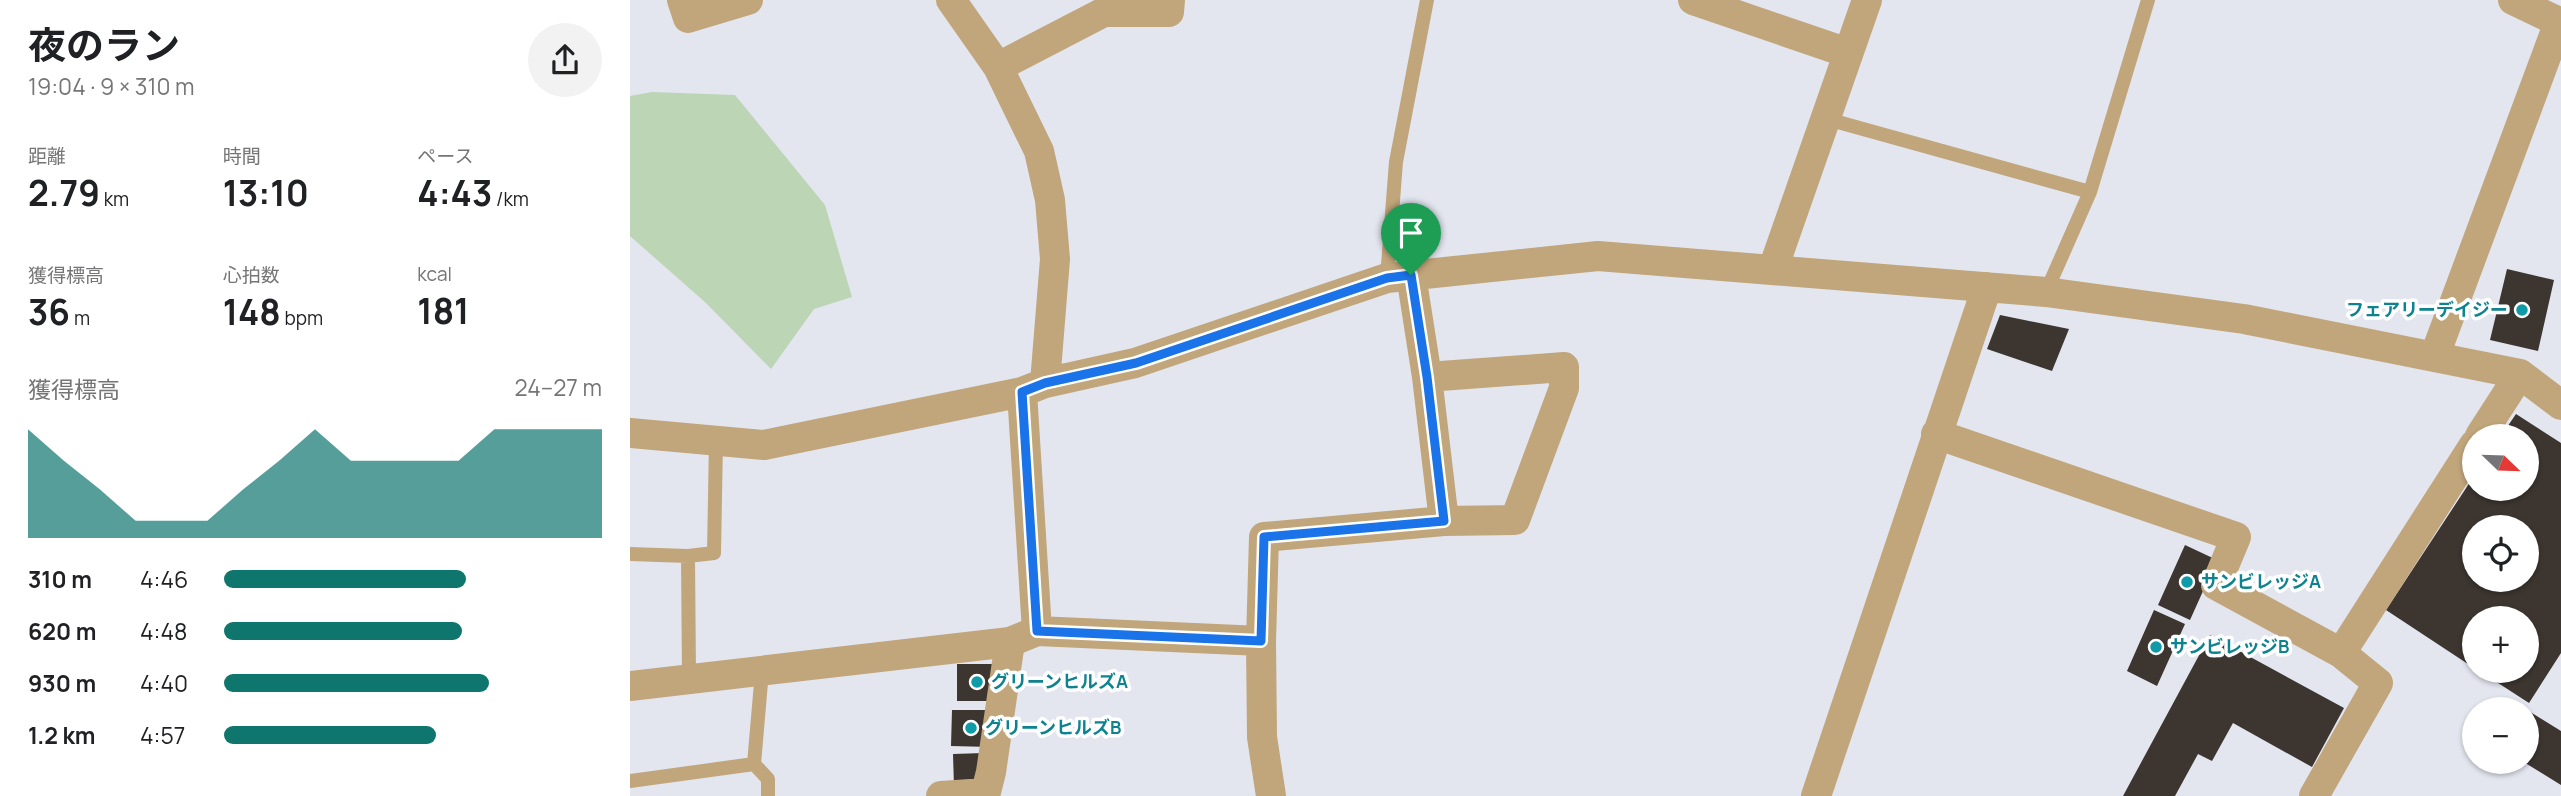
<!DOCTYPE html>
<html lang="ja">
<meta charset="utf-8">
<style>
:root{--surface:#fff;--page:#f2f2f2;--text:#202124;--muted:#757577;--accent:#0f766e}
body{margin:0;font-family:Manrope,"Noto Sans JP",sans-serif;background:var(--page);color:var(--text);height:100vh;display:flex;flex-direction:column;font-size:26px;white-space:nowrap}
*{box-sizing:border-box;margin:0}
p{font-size:23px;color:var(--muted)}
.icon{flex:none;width:38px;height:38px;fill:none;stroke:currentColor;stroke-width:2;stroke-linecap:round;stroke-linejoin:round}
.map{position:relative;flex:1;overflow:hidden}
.panel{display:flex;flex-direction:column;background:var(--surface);width:630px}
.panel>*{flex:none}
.needle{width:46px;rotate:113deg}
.tools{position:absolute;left:1832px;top:424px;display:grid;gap:14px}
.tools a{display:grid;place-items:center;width:77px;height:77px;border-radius:50%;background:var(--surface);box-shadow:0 2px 5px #0004;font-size:35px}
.pin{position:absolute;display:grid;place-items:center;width:60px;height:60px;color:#fff;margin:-72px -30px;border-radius:50% 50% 50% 0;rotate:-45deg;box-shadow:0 0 7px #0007}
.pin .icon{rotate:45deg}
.round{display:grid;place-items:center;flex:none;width:74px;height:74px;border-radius:37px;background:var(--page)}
.overview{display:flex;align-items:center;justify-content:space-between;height:119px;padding:0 28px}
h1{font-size:38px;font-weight:700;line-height:52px}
.figures{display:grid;grid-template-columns:repeat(3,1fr);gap:10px;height:119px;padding:7px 28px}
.figures div{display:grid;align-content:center}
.figures b{font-size:35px;font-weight:700}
.figures small{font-size:19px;font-weight:400}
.figures p{font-size:19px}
.chart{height:196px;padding:14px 28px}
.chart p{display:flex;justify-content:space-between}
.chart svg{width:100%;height:126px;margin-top:7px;fill:var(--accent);opacity:.7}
ul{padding:0 28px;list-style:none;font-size:23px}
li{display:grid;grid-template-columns:112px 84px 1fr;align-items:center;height:52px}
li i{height:18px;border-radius:9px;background:var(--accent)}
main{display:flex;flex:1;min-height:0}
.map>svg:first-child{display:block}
.green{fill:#bbd5b5}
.building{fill:#3c3530;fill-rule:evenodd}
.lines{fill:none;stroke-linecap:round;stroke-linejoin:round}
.lane{stroke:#c1a57b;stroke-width:14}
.street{stroke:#c1a57b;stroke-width:30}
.route-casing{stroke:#fff;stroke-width:14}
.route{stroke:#1a73e8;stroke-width:9}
.culture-dot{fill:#0f9aa8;stroke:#fff;stroke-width:2.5}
.labels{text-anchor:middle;stroke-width:7;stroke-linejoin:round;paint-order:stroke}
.culture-label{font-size:18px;font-weight:bold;fill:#0d838f;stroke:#fff;text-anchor:start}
</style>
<main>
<section class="panel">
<div class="overview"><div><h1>夜のラン</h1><p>19:04 · 9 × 310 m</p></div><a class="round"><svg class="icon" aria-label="share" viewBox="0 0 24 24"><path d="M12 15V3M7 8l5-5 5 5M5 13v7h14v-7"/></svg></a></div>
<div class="figures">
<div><p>距離</p><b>2.79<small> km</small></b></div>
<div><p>時間</p><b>13:10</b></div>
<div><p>ペース</p><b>4:43<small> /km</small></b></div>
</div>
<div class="figures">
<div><p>獲得標高</p><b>36<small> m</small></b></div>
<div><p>心拍数</p><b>148<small> bpm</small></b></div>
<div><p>kcal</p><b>181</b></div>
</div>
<div class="chart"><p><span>獲得標高</span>24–27 m</p>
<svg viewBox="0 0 160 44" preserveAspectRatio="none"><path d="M0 44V6L10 17L20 27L30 38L40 38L50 38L60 27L70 17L80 6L90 17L100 17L110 17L120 17L130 6L140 6L150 6L160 6V44z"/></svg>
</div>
<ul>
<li><b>310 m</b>4:46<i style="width:64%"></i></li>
<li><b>620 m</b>4:48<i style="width:63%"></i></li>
<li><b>930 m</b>4:40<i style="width:70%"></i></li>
<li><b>1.2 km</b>4:57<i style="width:56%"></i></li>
</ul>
</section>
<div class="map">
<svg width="1931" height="796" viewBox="0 0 1931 796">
<rect width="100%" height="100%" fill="#e3e6ef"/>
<path class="green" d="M22,92L105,95L195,205L222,297L184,309L141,369L76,303L0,236V96Z"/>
<path class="building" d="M1877,269L1924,280L1908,351L1860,340Z
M1370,315L1439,329L1422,371L1357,349Z
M1886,414L1931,443V653L1899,703L1848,670H1897V618H1844V668L1756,610L1844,476V488H1897V436H1871ZM1844,527H1897V579H1844Z
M1555,545L1587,560L1560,620L1528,605Z
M1524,610L1555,624L1527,686L1497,671Z
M1580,635L1714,708L1682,767L1603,723L1582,761L1568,754L1545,796H1493Z
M327,664H366L367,701H327Z
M1877,698L1895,709H1871Z
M322,710H362L361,747L321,746Z
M1897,710L1931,731V785L1892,761H1897Z
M354,753V780L324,787L323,754Z"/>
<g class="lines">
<path class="lane" d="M1197,119L1460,192
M757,278L766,162L797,0
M1416,292L1460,192L1518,0
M0,554L58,556L84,553L86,441
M58,556L59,677
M124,764L138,779V796
M0,781L124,764L132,671"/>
<path class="street" d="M52,0L58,18L118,0
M321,0L368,67L409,151L420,200L425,259L415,383
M1063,0L1218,53
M1883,0L1931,23
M368,67L474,12H539L540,0
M1143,269L1237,0
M781,275L797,377L814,521
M1805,355L1929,22
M392,392L407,631
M0,433L134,445L392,392L415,383L505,363L757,278L968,256L1416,292L1614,319L1890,374L1931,405
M1306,434L1606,537L1586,585L1711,653L1844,445
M1850,436L1890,374
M0,686L380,642L407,631L631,641
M311,796L355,793
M355,796L361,772L380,642
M641,796L632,737L631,641L634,537L814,521L885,520L934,388V367L797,377
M1186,796L1357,287
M1684,796L1748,683L1711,653"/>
</g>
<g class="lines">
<g class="route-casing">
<path id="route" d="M781,275L797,377L814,521L634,537L631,641L407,631L392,392L415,383L506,363L757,278Z"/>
</g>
<use href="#route" class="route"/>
</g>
<g class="culture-dot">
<circle cx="1892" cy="310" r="7"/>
<circle cx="1557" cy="582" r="7"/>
<circle cx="1526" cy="647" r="7"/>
<circle cx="347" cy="682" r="7"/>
<circle cx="341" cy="728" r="7"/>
</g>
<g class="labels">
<g class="culture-label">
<text x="1878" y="316" text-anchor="end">フェアリーデイジー</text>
<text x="1571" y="588">サンビレッジA</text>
<text x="1540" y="653">サンビレッジB</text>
<text x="361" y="688">グリーンヒルズA</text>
<text x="355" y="734">グリーンヒルズB</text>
</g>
</g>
</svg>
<div class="tools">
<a><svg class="needle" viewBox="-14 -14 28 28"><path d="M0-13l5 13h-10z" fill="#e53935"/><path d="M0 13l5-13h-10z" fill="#757577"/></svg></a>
<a><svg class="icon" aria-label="locate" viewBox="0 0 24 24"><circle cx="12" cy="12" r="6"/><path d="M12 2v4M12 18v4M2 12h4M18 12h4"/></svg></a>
<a>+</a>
<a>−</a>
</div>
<div class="pin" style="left:781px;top:275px;background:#1e9e55"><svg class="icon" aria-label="arrive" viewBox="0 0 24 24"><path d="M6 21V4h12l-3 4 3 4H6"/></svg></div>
</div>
</main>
